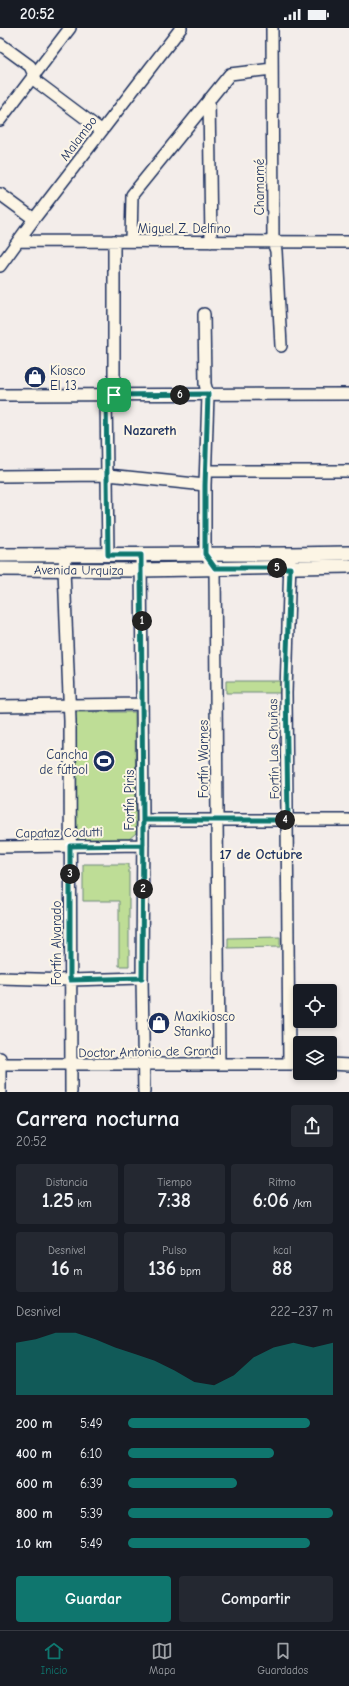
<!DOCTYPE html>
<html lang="es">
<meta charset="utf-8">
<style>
:root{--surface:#171b24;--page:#242831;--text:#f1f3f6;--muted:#9ea1a6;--line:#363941;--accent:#0f766e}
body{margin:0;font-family:"Comic Neue",sans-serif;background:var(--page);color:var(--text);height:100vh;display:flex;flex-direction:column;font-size:15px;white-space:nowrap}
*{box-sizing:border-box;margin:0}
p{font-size:13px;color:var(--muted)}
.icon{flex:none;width:22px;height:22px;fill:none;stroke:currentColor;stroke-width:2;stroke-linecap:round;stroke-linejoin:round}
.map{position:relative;height:1064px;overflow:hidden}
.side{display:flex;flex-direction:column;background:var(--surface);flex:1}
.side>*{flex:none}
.controls{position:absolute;left:293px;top:956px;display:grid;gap:8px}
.controls a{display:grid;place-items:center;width:44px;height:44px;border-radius:4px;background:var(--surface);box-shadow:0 2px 6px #0003;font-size:20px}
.pin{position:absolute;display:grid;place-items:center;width:34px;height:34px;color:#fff;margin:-17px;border-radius:8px;box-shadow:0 2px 6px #0006}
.km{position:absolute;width:20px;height:20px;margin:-10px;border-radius:50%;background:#222;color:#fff;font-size:11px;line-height:20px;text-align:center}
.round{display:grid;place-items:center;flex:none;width:42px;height:42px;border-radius:4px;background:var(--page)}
.overview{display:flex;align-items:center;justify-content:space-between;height:68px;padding:0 16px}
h1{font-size:22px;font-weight:700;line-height:30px}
.stats{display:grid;grid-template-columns:repeat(3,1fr);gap:6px;height:68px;padding:4px 16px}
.stats div{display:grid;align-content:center;border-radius:4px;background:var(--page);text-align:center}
.stats b{font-size:20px;font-weight:700}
.stats small{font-size:11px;font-weight:400}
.stats p{font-size:11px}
.chart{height:112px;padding:8px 16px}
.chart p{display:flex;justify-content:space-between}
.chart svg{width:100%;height:72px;margin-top:4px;fill:var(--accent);opacity:.7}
.button{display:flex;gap:8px;margin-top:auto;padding:8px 16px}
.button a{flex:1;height:46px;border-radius:4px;background:var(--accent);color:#fff;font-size:16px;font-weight:700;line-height:46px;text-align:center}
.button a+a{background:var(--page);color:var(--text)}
ul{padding:0 16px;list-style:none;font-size:13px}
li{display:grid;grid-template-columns:64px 48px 1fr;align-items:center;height:30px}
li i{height:10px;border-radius:5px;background:var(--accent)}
.status{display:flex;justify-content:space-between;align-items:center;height:28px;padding:0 20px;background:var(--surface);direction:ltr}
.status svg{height:11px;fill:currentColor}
.dock{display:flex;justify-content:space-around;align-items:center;height:56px;border-top:1px solid var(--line);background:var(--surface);font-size:11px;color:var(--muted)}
.dock a{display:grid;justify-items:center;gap:2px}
.dock .current{color:var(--accent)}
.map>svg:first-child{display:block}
.green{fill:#bedd96;stroke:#6c867a}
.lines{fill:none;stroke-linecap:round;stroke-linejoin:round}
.minor-casing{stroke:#1b2f5e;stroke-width:14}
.major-casing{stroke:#1b2f5e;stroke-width:16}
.minor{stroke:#fcf5e5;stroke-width:11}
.major{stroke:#fcf5e5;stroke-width:13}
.route-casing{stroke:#fff;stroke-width:8}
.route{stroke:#0f766e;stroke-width:5}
.labels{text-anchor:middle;stroke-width:4;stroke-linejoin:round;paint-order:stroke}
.street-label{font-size:13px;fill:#1b2f5e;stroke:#fcf5e5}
.poi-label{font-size:13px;fill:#1b2f5e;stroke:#fcf5e5;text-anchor:start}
.neighbourhood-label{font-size:14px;font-weight:bold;fill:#1b2f5e;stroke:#fcf5e5}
</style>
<div class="status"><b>20:52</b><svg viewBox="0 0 49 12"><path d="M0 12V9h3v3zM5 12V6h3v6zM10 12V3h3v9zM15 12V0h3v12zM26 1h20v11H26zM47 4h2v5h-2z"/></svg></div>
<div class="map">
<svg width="349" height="1064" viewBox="0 0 349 1064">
<rect width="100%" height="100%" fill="#f3edea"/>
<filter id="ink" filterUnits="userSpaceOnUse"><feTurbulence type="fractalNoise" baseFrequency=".025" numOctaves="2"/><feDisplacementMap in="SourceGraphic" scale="8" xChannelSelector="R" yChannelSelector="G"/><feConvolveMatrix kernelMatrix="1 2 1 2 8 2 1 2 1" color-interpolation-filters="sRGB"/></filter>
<g filter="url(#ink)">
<path class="green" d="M72,532H133V534L72,535Z
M4,533H60V535L4,536Z
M226,653H285V665H226Z
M73,684H135L136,805L128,812L75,814Z
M83,836H129V938H119V873H83Z
M280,909V919L228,920V910Z"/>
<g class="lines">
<g class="minor-casing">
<path id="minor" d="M272,0L273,214L276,223L281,318
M0,16L30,38L37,54L101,102
M209,71L211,214
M0,92L70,0
M0,166L34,191
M18,213L349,214
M131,213L132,167L230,46L272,41
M0,238L34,191L181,0
M204,286L205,356L208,367L205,457V526L215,540L219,1036
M0,367L349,366
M106,367L108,527
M114,367V213
M206,443H349
M0,448L108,447L205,457
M65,527L64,541L70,693L71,1064
M141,527L143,792L142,950L144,1064
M0,678L142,676
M143,792H349
M0,819L143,817
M0,950L70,952L142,950
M0,1030V1064
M0,1036H300
M289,1036L286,665L290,531
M330,1036L349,1037"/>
</g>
<g class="major-casing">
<g id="major">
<path d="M0,527L290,526L349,525"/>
<path id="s1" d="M0,541L141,542L349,538"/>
</g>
</g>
<use href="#minor" class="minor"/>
<use href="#major" class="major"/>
</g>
</g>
<g class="lines" filter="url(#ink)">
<g class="route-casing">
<path id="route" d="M114,367H106L108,527H141V542L143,792L142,950L70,952V818L143,817V792H288L286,653L290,540H215L205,526V457L208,366L114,367"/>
</g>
<use href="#route" class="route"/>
</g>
<defs>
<g id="shop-disc" transform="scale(1.15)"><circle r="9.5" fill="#1b2f5e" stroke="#fcf5e5"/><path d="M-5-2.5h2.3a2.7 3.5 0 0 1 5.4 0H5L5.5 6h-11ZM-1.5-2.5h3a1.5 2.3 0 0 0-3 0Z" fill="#fff"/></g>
<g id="stadium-disc" transform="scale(1.15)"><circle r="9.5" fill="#1b2f5e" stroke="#fcf5e5"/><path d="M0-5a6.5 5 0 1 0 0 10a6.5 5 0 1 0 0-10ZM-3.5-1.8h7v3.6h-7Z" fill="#fff"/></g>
</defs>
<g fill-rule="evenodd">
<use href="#shop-disc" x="35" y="349"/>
<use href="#stadium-disc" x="104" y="733"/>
<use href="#shop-disc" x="159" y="995"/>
</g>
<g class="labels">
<g class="street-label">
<text transform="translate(78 110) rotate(-53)" y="5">Malambo</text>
<text transform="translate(259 159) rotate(-90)" y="5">Chamamé</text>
<text x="184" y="205">Miguel Z. Delfino</text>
<text dy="5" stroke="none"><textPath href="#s1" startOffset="79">Avenida Urquiza</textPath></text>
<text transform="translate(273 721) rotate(-91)" y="5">Fortín Las Chuñas</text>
<text transform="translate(203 731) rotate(-90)" y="5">Fortín Warnes</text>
<text transform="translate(129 772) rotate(-90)" y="5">Fortín Piris</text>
<text transform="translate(59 804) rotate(-1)" y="5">Capataz Codutti</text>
<text transform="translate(56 915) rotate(-90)" y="5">Fortín Alvarado</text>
<text transform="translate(150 1023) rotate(-1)" y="5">Doctor Antonio de Grandi</text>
</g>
<g class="poi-label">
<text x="50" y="347">Kiosco<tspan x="50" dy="15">El 13</tspan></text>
<text x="88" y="731" text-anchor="end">Cancha<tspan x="88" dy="15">de fútbol</tspan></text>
<text x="174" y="993">Maxikiosco<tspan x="174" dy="15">Stanko</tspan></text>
</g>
<g class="neighbourhood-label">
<text x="150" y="407">Nazareth</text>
<text x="261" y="831">17 de Octubre</text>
</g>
</g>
</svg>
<div class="controls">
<a><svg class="icon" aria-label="locate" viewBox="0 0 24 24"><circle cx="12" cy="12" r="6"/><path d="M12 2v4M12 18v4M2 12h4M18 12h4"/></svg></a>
<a><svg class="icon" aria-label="layers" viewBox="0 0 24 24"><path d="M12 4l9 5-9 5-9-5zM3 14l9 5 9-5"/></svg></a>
</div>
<div class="pin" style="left:114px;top:367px;background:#1e9e55"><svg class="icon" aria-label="arrive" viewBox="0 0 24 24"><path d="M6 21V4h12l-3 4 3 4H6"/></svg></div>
<b class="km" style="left:142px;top:593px">1</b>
<b class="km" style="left:143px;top:861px">2</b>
<b class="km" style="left:70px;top:846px">3</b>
<b class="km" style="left:285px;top:792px">4</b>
<b class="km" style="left:277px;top:540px">5</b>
<b class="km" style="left:180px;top:367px">6</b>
</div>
<section class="side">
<div class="overview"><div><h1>Carrera nocturna</h1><p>20:52</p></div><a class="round"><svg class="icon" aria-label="share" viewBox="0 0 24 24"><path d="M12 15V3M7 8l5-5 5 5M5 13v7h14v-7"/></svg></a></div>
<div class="stats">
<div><p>Distancia</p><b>1.25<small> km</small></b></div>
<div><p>Tiempo</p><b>7:38</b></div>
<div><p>Ritmo</p><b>6:06<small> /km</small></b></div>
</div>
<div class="stats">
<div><p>Desnivel</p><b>16<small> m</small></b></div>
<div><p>Pulso</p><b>136<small> bpm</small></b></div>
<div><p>kcal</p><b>88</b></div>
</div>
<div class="chart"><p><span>Desnivel</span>222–237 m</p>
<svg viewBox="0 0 160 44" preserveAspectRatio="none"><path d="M0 44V12L10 10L20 6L30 6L40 10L50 15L60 19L70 23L80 29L90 36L100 38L110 32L120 21L130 15L140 12L150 15L160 12V44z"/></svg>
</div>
<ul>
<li><b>200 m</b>5:49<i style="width:89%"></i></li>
<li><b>400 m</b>6:10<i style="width:71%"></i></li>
<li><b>600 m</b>6:39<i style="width:53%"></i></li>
<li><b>800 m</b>5:39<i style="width:100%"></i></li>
<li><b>1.0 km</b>5:49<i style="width:89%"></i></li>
</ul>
<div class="button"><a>Guardar</a><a>Compartir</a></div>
</section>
<nav class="dock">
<a class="current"><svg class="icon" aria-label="home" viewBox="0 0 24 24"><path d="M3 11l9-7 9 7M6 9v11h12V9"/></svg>Inicio</a>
<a><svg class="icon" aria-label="map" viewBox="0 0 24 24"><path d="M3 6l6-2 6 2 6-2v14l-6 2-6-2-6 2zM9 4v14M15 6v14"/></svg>Mapa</a>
<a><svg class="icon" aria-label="saved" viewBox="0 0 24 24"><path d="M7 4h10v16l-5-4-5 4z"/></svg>Guardados</a>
</nav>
